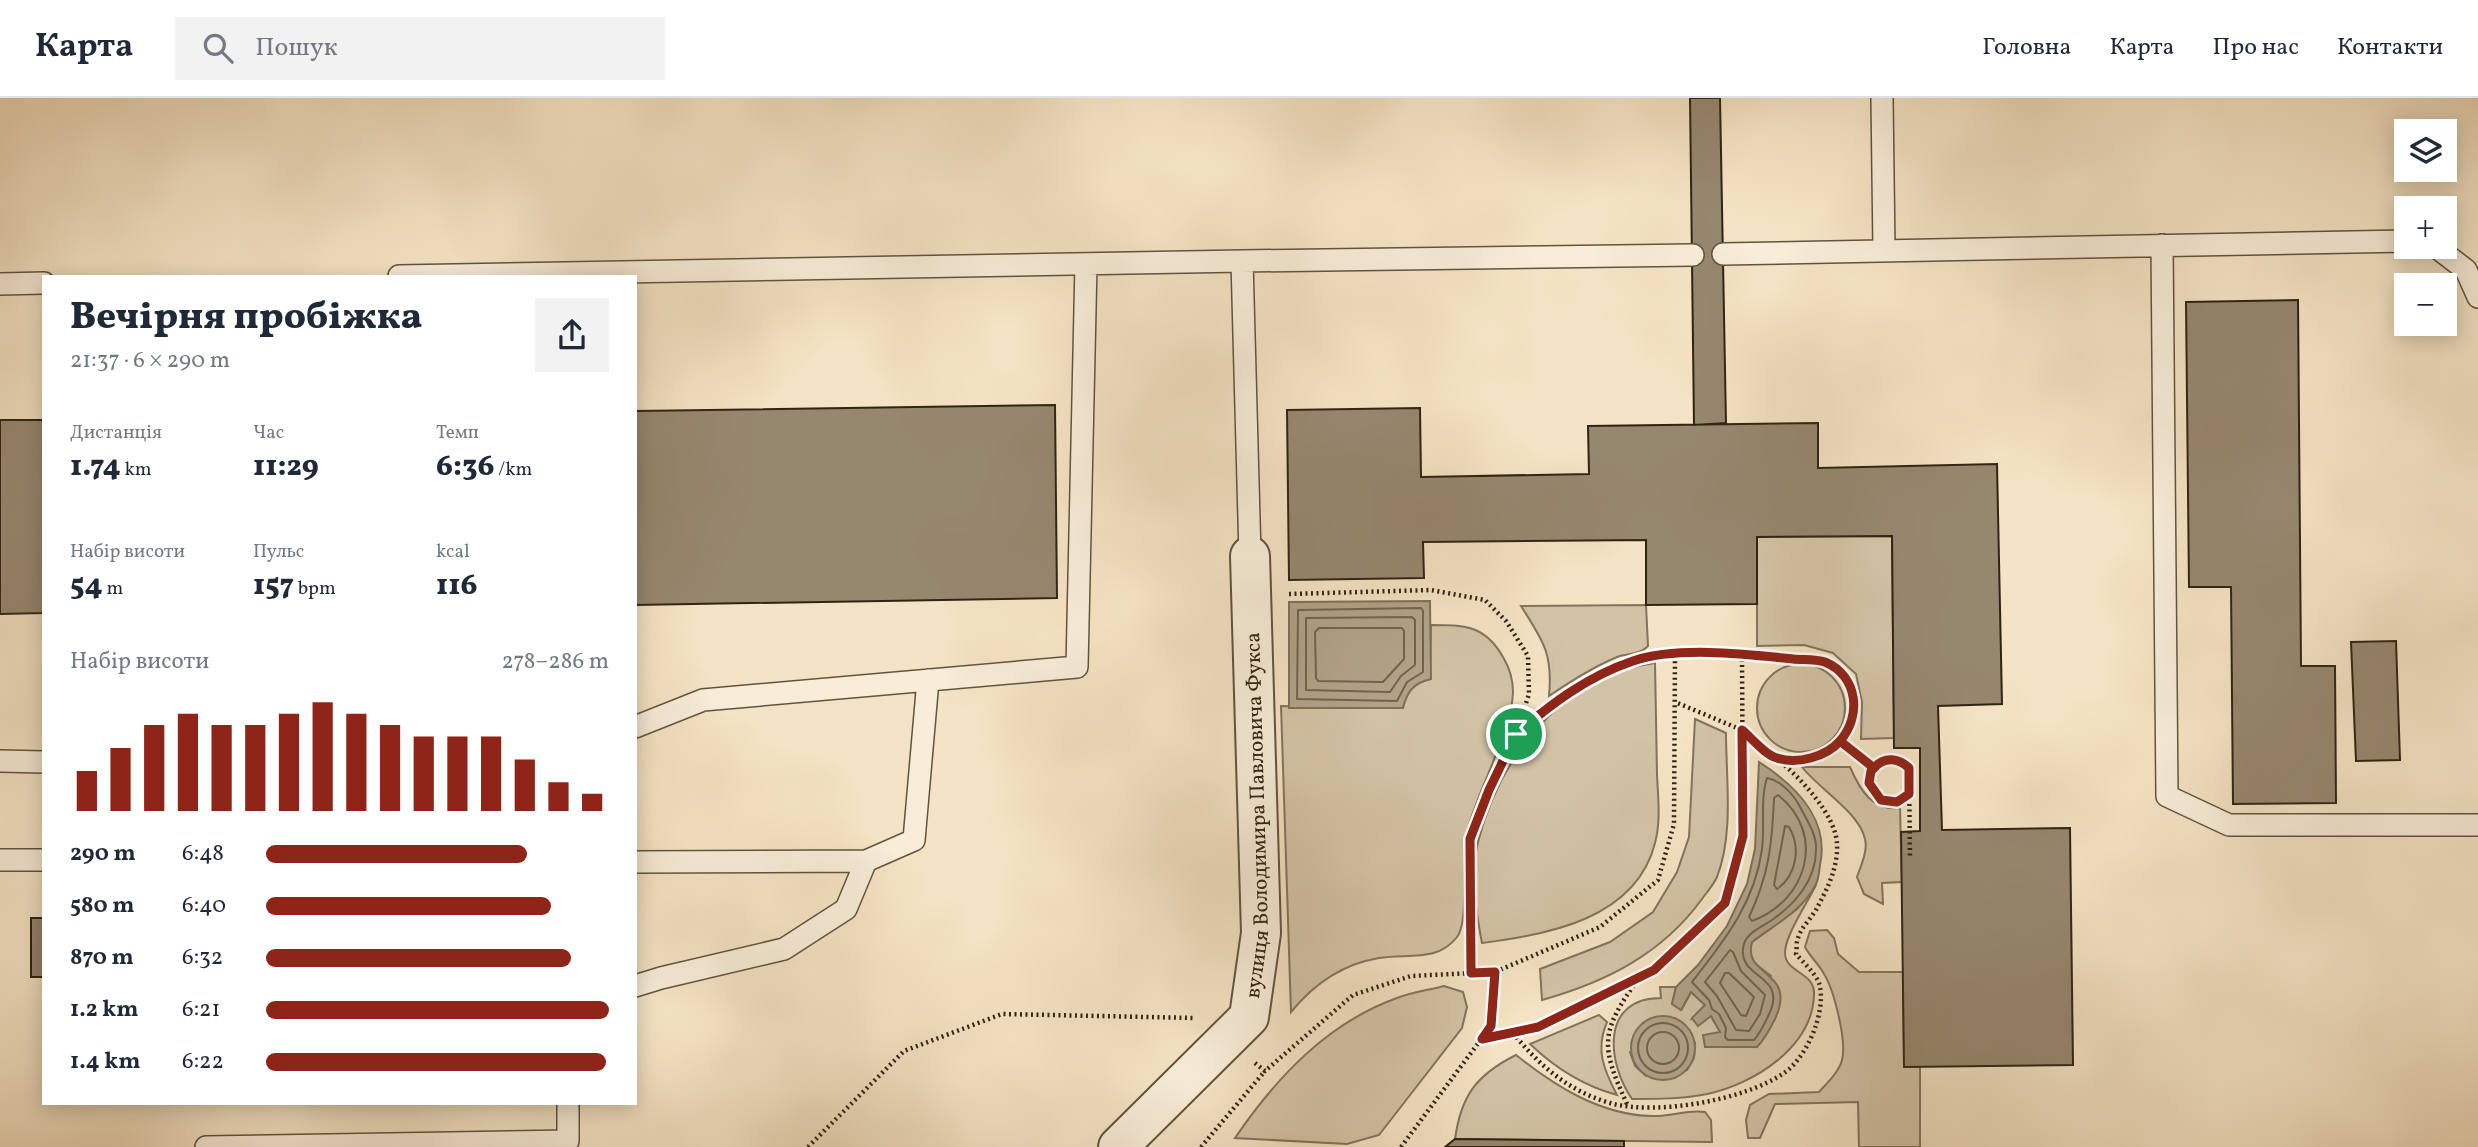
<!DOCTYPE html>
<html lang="uk">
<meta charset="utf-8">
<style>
:root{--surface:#fff;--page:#f2f2f3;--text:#1f2937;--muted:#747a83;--line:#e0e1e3;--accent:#8f2418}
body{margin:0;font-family:Vollkorn,serif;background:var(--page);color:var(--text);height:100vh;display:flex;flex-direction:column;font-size:26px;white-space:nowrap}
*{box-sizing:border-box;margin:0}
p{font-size:23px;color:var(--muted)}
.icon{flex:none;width:38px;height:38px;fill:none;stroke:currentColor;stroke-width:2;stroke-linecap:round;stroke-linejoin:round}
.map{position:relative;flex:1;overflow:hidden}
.sheet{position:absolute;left:42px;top:177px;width:595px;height:830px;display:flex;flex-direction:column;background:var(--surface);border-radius:0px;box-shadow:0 4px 18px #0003}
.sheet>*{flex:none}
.fabs{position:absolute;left:2394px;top:21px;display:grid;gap:14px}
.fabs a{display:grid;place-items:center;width:63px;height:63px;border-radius:0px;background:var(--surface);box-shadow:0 4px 18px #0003;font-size:35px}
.pin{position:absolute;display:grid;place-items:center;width:60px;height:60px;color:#fff;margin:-30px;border:4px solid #fff;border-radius:50%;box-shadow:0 2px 7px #0007}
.round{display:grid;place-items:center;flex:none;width:74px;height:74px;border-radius:0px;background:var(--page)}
.headline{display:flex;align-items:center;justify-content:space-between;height:119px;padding:0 28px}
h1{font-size:38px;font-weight:800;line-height:52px}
.stats{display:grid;grid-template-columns:repeat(3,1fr);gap:10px;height:119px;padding:7px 28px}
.stats div{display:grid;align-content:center}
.stats b{font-size:30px;font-weight:800}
.stats small{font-size:19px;font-weight:400}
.stats p{font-size:19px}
.chart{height:196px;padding:14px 28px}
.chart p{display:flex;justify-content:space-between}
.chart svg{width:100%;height:126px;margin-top:7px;stroke:var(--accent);stroke-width:6}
ul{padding:0 28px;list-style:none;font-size:23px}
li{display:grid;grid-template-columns:112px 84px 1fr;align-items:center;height:52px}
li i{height:18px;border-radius:9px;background:var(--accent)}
header{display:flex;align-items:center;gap:42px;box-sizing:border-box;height:98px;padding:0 35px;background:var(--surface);border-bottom:2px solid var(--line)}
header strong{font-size:33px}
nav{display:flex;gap:38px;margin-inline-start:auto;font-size:24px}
.search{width:490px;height:63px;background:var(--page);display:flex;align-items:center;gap:18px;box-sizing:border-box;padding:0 24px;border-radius:0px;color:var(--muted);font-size:26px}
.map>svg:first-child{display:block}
.green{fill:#d3c3a6;stroke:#82745c;stroke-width:2;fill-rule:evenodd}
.water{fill:#b1a288;stroke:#7d7059;stroke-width:2}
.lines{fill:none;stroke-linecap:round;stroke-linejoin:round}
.shore{stroke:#70634e;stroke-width:2}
.building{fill:#96876f;stroke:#302413;stroke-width:2}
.service-casing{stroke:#61543f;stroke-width:24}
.minor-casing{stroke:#61543f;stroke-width:42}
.path{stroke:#302413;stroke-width:4.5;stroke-dasharray:2 3.5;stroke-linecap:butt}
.service{stroke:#f8edd9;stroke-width:21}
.minor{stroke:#f8edd9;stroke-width:38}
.route-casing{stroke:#fff;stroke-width:14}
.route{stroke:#8f2418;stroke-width:9}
.labels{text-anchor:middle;stroke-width:6;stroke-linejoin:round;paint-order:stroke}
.street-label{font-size:21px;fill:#302413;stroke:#f8edd9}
</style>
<header>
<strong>Карта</strong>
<div class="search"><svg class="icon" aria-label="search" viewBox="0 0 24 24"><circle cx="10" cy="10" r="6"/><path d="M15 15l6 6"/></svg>Пошук</div>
<nav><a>Головна</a><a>Карта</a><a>Про нас</a><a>Контакти</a></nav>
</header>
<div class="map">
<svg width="2478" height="1049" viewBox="0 0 2478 1049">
<rect width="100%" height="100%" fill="#f4e3c4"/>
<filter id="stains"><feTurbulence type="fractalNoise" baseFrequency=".00286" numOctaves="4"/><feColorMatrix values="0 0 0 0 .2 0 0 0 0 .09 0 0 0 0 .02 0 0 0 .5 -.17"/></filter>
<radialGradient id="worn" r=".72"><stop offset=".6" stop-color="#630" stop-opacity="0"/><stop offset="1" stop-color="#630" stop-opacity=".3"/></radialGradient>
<path class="green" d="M1892,438L1894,640L1861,641L1862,604L1856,576L1833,555L1804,547L1757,548V439Z
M1646,507L1648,548C1640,557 1628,555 1617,559C1593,569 1571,583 1549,598C1553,555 1543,543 1521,508Z
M1431,527C1464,527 1485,527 1503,559C1509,569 1513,581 1513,594C1512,634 1477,692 1467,734C1460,760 1470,822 1457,839C1437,865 1407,855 1379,860C1343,866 1313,887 1291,914L1281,608L1402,610C1407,593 1413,585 1430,581Z
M1655,565C1656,602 1656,639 1657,676C1658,699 1661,723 1655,745C1636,821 1547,837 1482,845C1476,814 1470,776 1478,744C1500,658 1563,577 1655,565Z
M1757 610a44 44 0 1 1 88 0a44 44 0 1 1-88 0Z
M1695,621L1726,635C1726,681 1734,735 1717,779C1714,786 1707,794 1702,801C1662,856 1606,884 1542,902L1540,871L1610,844L1653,814L1677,774L1689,739Z
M1802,669H1850C1860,692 1872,713 1900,710L1902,784L1882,785L1883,806L1864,796L1857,779C1861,767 1868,753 1865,741C1859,714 1819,691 1802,669Z
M1816,787C1808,804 1785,837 1785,855C1785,875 1815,874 1814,896C1813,949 1754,986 1707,996C1683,1001 1657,1001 1632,1001C1607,965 1600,900 1661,900L1660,889H1676L1672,906L1682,911L1691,894L1705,907L1692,921L1711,918L1720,934L1757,949L1771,878L1753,864L1749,853L1752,844L1797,811ZM1695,945L1694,960L1687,972L1646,978L1635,968L1630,954Z
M1827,832L1834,840L1838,856L1859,874H1903L1904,969H1920V1049H1859L1858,1004L1775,1006L1760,1040H1748L1746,1022L1750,1007L1769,996L1819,994C1827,985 1839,974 1842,962C1847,943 1834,892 1824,876C1819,866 1810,859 1805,849L1810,833Z
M1444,888L1463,894L1467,909L1462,930L1379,1037L1347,1046L1235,1040C1276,980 1327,925 1397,900C1412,894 1429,892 1444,888Z
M1599,917L1607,924C1595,952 1604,972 1617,997C1584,988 1555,970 1530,946Z
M1516,957C1555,988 1600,1017 1652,1018C1670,1019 1688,1011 1705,1014L1711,1022L1712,1044L1455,1041C1461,998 1476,977 1516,957Z"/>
<path class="water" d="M1430,503L1431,581C1413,585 1407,594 1403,610H1289V504Z
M1759,664C1795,687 1830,720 1820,767C1819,773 1819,782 1815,788C1801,814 1774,827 1752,844C1742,880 1798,871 1775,921C1770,931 1765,941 1757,949H1705L1703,937L1720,934L1711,918L1698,928L1692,920L1705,907L1691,894L1681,912L1672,906L1676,889L1698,867L1727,828L1747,786L1755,751Z
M1631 950a32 32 0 1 1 64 0a32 32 0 1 1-64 0Z"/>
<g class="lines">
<path class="shore" d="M1421,510L1423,513V574L1407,584L1397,603L1297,601L1298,512Z
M1412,519L1415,522V567L1401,578L1390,594L1306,592V520Z
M1319,530H1402L1404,533V561L1383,584L1318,583L1316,580L1315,534Z
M1767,680C1780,682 1793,696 1799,707C1806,721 1817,736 1816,752C1816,782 1795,806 1772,822C1761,830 1744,835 1743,851C1740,881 1786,877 1770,914C1766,923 1761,934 1754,942H1728L1725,939L1726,930L1719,916L1712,911L1709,902L1692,884C1724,843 1755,805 1762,751C1765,728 1760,701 1767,680Z
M1778,697C1827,736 1807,803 1752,823L1749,819C1769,777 1772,746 1774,700Z
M1785,728L1789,729C1801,749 1797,777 1777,791L1774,787Z
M1730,852L1733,854L1741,873L1765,897L1760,916L1749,933L1736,932L1717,898L1705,884Z
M1725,875H1729L1754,899L1746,918L1741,917L1720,885Z
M1638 950a25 25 0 1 1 50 0a25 25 0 1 1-50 0Z
M1647 950a16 16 0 1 1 32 0a16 16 0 1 1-32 0Z"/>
</g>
<path class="building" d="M1690,0H1720L1726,325L1694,327Z
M2298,202L2301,568H2335L2336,705L2233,706L2231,489H2189L2186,204Z
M1055,307L1057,500L635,507V313Z
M1420,310L1421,379L1589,376L1588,328L1818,325V370L1997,366L2002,606L1938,608L1942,732L2070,730L2073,967L1904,969L1901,734L1920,733V650H1894L1892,438L1757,439V506L1646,507V442L1423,444L1424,480L1289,482L1287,312Z
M0,322H44V515L0,516Z
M2396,543L2400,662L2356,663L2351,544Z
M31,820H44V879H31Z
M1455,1041L1624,1043V1049H1445Z"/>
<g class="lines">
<g class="service-casing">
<path id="service" d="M1882,0L1884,152
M2162,147L2167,698L2229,727H2478
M2436,149L2466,172L2478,199
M1723,156L2406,143
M1242,163L1693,157
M399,178L1242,163L1250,458
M0,186L44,185
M635,629L703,602L1077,569L1086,166
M0,663L44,664
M0,762H44
M635,764L866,763L914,742L928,582
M635,888L661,880L784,851L846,811L866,763
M206,1049L568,1043V1004"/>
</g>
<g class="minor-casing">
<g id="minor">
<path id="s1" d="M1118,1049L1249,919L1261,835L1250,458"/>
</g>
</g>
<path class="path" d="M1289,496L1431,492L1485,502L1506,523L1528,558L1529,596L1516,636
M1840,643L1874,670
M1909,696L1897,704L1880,702L1869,685C1873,662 1891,654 1909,670L1910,760
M1471,875L1470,741L1489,692L1516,637L1553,605L1596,579L1635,562L1675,555L1755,557L1824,564L1848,581L1855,602L1850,632L1831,654L1802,662L1776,660L1742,632L1675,604
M1513,935C1539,967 1568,993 1610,1005C1656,1018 1745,1002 1784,975C1799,965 1811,943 1816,927C1820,915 1823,898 1819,885C1815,875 1803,864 1796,856C1797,851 1796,844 1798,840C1801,829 1813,819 1818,808C1828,790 1838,768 1837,747C1837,718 1799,678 1777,661
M1482,941L1538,929L1654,872L1725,805L1743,738L1742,557
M1255,965L1265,973L1353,897L1411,878L1495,874L1600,829L1658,782L1674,726L1675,555
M1627,1006C1600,947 1600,934 1639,880
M808,1049L904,953L1002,916L1195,920
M1201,1049L1265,973
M1401,1049L1491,928L1495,874"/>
<use href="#service" class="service"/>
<use href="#minor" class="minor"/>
</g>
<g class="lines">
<g class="route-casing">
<path id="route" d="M1516,636L1489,692L1470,741L1471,875L1495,874L1491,928L1482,941L1538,929L1654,872L1725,805L1743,738L1742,632C1752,640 1765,657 1777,660C1798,667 1827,658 1840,643L1874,670L1871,673L1869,685L1881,702L1897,704L1909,696V670C1899,660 1884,658 1874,670L1840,643C1862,618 1858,578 1825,564C1816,561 1802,562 1793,561C1746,556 1677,548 1633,563C1588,578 1551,606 1516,636"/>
</g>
<use href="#route" class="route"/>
</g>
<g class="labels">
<g class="street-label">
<text dy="7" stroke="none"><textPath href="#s1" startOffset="387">вулиця Володимира Павловича Фукса</textPath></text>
</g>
</g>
<rect width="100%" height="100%" filter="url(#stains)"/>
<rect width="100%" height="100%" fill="url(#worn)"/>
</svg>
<div class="fabs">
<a><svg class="icon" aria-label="layers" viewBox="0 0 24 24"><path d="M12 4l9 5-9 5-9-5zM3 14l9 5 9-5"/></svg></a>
<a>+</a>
<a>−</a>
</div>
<div class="pin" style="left:1516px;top:636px;background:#1e9e55"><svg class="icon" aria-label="arrive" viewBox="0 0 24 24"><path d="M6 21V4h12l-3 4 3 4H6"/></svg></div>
<section class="sheet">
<div class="headline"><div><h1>Вечірня пробіжка</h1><p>21:37 · 6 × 290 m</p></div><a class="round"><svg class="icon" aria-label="share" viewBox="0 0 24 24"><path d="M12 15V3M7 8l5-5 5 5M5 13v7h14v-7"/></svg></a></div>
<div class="stats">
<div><p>Дистанція</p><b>1.74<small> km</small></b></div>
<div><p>Час</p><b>11:29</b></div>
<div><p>Темп</p><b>6:36<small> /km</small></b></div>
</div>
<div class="stats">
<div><p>Набір висоти</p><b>54<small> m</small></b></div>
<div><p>Пульс</p><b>157<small> bpm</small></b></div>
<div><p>kcal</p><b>116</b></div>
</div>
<div class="chart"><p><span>Набір висоти</span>278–286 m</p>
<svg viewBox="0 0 160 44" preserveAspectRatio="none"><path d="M5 44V30M15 44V22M25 44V14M35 44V10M45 44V14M55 44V14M65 44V10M75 44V6M85 44V10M95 44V14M105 44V18M115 44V18M125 44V18M135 44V26M145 44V34M155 44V38"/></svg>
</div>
<ul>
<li><b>290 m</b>6:48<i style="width:76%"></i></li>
<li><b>580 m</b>6:40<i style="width:83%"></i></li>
<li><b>870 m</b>6:32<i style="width:89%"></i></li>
<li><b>1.2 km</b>6:21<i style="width:100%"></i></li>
<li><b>1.4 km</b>6:22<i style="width:99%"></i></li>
</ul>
</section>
</div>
